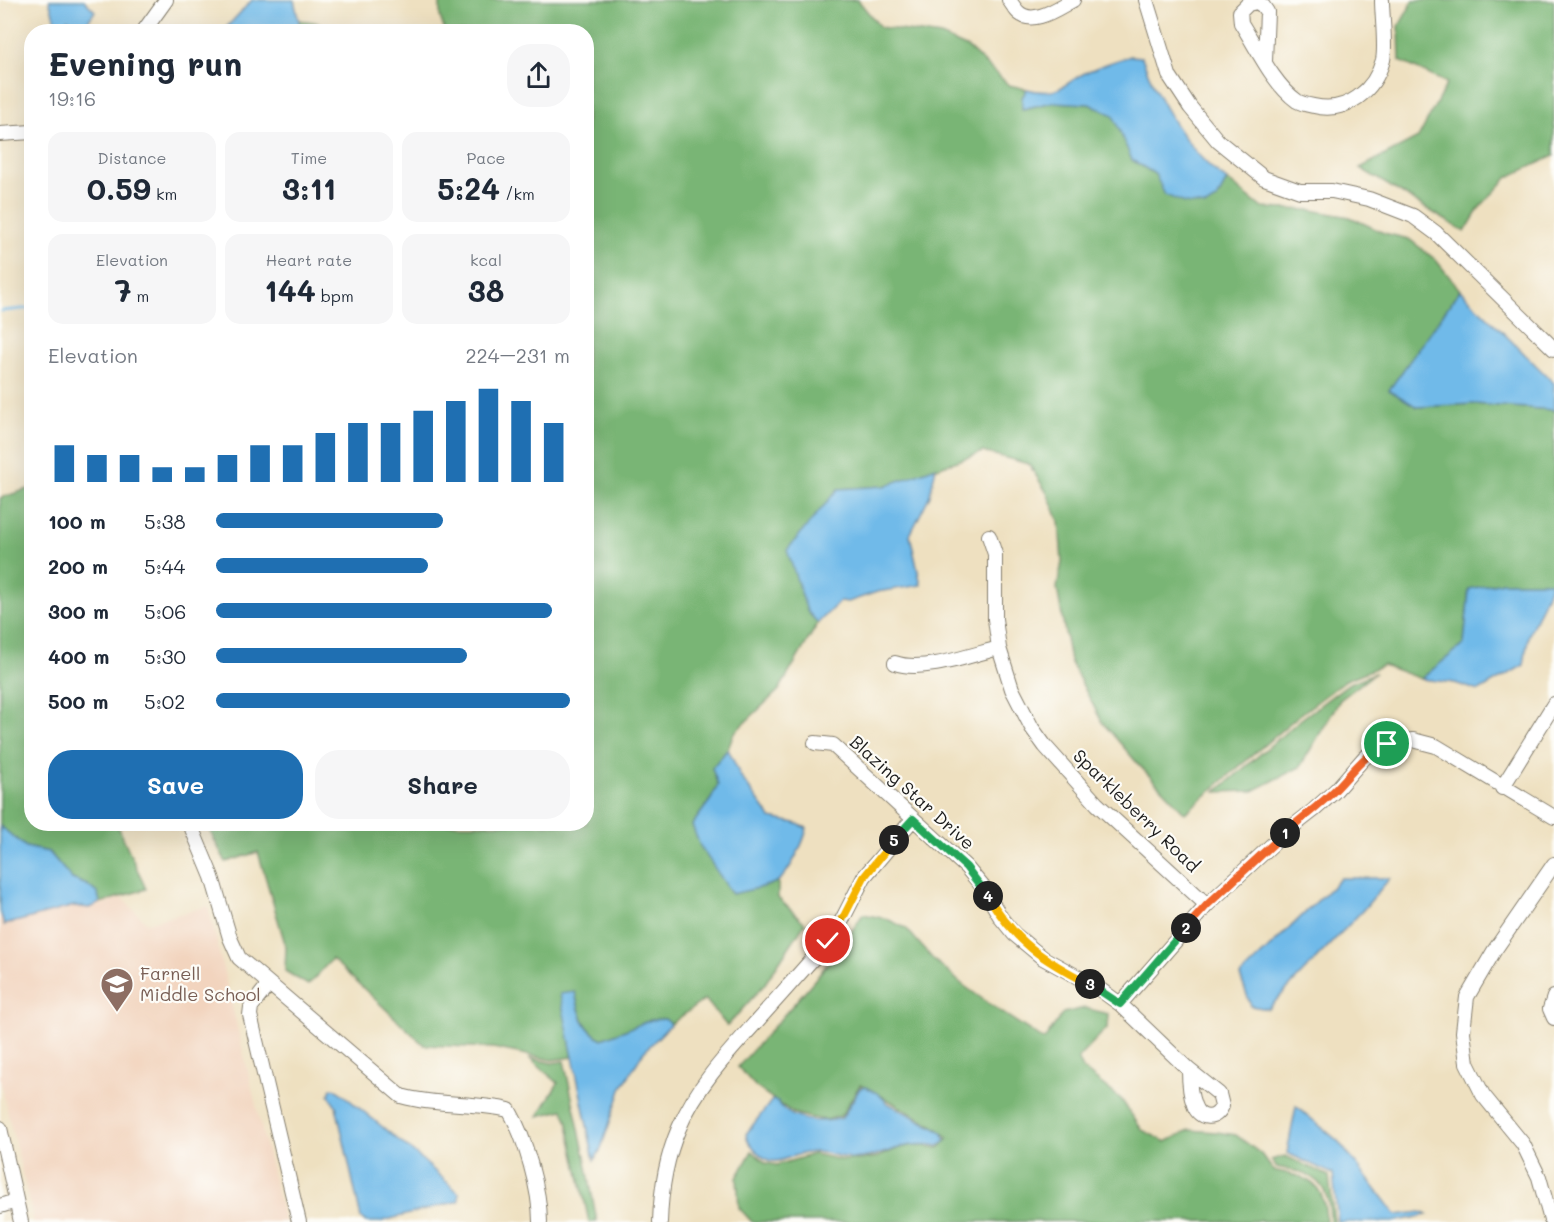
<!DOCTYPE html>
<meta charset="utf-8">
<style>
:root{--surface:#fff;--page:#f6f6f7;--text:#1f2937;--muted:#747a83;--accent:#1f6fb2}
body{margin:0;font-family:Mali,sans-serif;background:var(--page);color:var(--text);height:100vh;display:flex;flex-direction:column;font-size:22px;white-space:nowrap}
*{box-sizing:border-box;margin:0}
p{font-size:20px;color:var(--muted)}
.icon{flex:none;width:33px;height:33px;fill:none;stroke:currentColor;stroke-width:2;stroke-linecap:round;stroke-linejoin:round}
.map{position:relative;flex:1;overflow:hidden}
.drawer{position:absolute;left:24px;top:24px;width:570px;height:807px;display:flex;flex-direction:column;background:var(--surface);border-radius:24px;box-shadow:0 6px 24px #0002}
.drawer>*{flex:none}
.pin{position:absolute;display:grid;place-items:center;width:51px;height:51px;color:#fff;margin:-26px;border:3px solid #fff;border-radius:50%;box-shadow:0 2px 6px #0007}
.km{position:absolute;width:30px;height:30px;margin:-15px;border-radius:50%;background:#222;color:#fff;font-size:16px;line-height:30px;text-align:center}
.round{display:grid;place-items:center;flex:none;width:63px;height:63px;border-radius:24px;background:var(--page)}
.overview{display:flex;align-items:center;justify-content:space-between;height:102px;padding:0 24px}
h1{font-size:33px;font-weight:700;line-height:45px}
.stats{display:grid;grid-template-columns:repeat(3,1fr);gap:9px;height:102px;padding:6px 24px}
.stats div{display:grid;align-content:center;border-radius:15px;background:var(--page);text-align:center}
.stats b{font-size:30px;font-weight:700}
.stats small{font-size:16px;font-weight:400}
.stats p{font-size:16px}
.chart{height:168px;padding:12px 24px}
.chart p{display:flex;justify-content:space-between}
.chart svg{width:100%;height:108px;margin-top:6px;stroke:var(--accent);stroke-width:6}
.button{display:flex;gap:12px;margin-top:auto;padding:12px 24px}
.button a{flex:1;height:69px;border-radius:24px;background:var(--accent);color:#fff;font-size:24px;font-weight:700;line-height:69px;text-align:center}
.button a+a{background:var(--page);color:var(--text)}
ul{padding:0 24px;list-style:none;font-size:20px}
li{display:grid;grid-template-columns:96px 72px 1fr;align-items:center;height:45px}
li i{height:15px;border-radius:8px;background:var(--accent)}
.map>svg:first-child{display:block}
.built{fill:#f2d4be}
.forest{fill:#79b574;stroke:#4a6848;stroke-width:1.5}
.water{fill:#70bae9;stroke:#466b82;stroke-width:1.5}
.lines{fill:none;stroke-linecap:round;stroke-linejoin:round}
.stream{stroke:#70bae9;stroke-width:3}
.minor-casing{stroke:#857e6e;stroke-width:16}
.minor{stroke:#fff;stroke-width:14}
.split-1-casing{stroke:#fff;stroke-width:12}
.split-2-casing{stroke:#fff;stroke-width:12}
.split-3-casing{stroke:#fff;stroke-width:12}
.split-4-casing{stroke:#fff;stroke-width:12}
.split-5-casing{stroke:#fff;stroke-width:12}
.split-6-casing{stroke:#fff;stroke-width:12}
.split-1{stroke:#f0652b;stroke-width:8}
.split-2{stroke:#f0652b;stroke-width:8}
.split-3{stroke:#22a559;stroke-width:8}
.split-4{stroke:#f5b400;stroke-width:8}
.split-5{stroke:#22a559;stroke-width:8}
.split-6{stroke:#f5b400;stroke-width:8}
.labels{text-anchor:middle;stroke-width:4.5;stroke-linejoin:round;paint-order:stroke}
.street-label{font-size:18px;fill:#1c1c1c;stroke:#fdfcf7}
.education-label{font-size:18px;fill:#785e54;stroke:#fdfcf7;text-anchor:start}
</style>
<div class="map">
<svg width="1554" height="1222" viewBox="0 0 1554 1222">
<rect width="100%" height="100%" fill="#fdfcf7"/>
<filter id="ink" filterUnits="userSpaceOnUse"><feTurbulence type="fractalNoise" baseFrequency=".0167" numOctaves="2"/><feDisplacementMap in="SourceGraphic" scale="12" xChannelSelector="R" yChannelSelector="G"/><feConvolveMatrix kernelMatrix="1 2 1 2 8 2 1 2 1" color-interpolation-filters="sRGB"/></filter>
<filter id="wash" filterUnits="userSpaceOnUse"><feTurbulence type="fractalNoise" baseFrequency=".008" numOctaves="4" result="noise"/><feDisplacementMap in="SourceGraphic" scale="24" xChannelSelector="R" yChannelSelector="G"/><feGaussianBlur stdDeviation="1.35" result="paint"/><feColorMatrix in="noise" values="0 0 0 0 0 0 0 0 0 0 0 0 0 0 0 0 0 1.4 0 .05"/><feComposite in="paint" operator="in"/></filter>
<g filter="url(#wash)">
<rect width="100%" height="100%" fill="#eee0c0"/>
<path class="built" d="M122,898L147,923L208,906L284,1222H34L0,1080V911L4,925L74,906L89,908Z"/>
<path class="forest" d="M440,0H858L880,27L941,36L968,48L1009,85L1027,89L1022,98L1023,109L1053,102L1089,104L1114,115L1132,160L1155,174L1217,199L1227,180L1262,208L1311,210L1350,217L1384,233L1409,239L1436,260L1460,290L1390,389L1417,407L1474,404L1554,410V582H1502L1469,589L1464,644L1421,679L1383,665L1346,680L1297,717L1185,813L1138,764L1102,722L1070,661L1057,588L1062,562L1059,521L1047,493L1029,464L983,452L885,486L838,489L807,611L818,623L779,690L734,733L728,749L712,768L718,785L711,799L692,825L732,894L778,881V898L805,923L764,985L727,1026L705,999L671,1024L665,1019L651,1020L602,1039C584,1030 579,1012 575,993L561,994L573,1057L552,1060L493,1048L424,1045L332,959L308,985L285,971L286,947L258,852L226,862L206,824H586V32L445,31L440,17Z
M1429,0H1554V156L1508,177L1480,207L1465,232L1360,168L1418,138L1447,83L1400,61L1399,26L1413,1Z
M298,20L314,22L333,28V31H301Z
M31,488L32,824H117L146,889L100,903L98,894L87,885L72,879L49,852L26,847L0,826V498Z
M1375,673L1340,700L1300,767L1253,791L1216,792L1300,720L1348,684Z
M863,914L887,919L906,928L932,958L963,985L998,1010L1044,1040L1063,1013L1085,1008L1109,1014L1108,1027L1078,1058L1083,1069L1121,1099L1142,1130L1166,1142L1189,1130L1217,1132L1236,1135L1261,1154L1273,1170C1308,1178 1325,1180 1326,1221L752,1222L739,1208L737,1178L752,1151L766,1163L777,1165L814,1154L842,1160H860L878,1157L899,1148L914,1145L939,1148L948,1139C937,1125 920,1119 905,1110C889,1101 877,1092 860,1085L841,1116L826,1120L812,1118L793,1113L756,1087L738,1067C781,1017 828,970 863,914Z
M529,1058L552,1063L564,1061L586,1161L597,1222H589L567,1120L563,1110L538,1116L558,1083Z
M1285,1156L1329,1176L1334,1222H1330C1330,1180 1313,1174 1276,1167L1271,1160Z"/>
<path class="water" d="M49,0H84L95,11L85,26H76L68,19L60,31H58Z
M252,0H294L301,31H223Z
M1131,56L1142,57C1156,98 1190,156 1227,180L1217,199L1206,206L1185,203L1165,195L1155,174L1132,160L1113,115L1089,104L1053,102L1022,109V98L1027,89C1062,98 1063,82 1091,70C1104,64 1118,60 1131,56Z
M1460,290L1554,383V410L1474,404L1417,407L1389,390Z
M936,467L930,495L910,535L921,585L877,592L848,602L840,601L818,623L807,611L787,550L838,489L885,486Z
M1502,582H1552L1528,637L1524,665L1479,691L1455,683L1421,679L1464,644L1469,589Z
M728,749L741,777L771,818L795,823L807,828C804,842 789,874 778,881C769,887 743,891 732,894L700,846L692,825L711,799L718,785L712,768Z
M0,826L26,847L49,852L72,879L87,885L98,894L100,903L89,908L74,906L4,925L0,911Z
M1341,878H1390L1363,910L1268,1009L1251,1006L1240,976Z
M575,992C579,1012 583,1030 602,1039L651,1020L665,1019L671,1024L643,1053L622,1087L600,1151L594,1160L560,994Z
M866,1087L877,1093L889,1104L942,1132L946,1141L938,1146C903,1140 892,1154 861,1158C845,1161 831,1152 815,1152C780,1153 775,1179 747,1139L746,1134L772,1100L778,1101C788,1122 822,1124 842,1118L860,1088Z
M331,1088L336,1089L418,1156L459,1193V1201L379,1222H366L361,1218L336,1106L329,1095Z
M1296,1106L1338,1141L1396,1215L1421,1212L1427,1215L1393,1222H1338L1333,1174L1287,1153Z"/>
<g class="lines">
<path class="stream" d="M2,311L32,308"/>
</g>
</g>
<g filter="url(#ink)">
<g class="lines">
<g class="minor-casing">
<path id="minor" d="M1009,0C1012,4 1015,9 1018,12C1033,27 1059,7 1073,0
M1146,0L1169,75L1190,107L1218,141L1264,178L1300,191H1332L1369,199L1413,216L1436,233L1554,349
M143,32L166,0
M1265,61L1267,12L1263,6L1257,2L1248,4L1240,12L1241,23C1257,48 1273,84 1297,101C1302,104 1309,105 1314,106C1347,114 1375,90 1383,60C1386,46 1382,16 1382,0
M0,134L32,132
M989,536L995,554V619L999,648L1012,689L1032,728L1045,746L1097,804L1207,905
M895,663C922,673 971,655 999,648
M815,743L833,745L966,867L983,887L1001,918L1014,934L1043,958L1098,988L1120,1004L1189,1070L1219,1094L1222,1106C1216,1121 1199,1120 1194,1105C1190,1095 1189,1081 1189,1070
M1502,788L1554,704
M190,824L212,877L230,938L239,958L401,1096C436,1106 474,1102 509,1110C525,1137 540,1190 540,1222
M269,984L251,1007L250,1015L299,1222
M1554,997L1550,1009L1554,1018
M1120,1004L1207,905L1287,831L1314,810L1336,790L1364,758L1375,749L1387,744L1413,740L1436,746L1554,817
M0,1128L21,1222
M0,1206L16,1201
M1551,1220L1539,1177L1523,1144L1483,1095L1467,1063L1463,1032L1467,997L1494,951L1554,864
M660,1222C661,1189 666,1158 679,1128C696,1087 728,1053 758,1020C781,994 805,968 828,941L841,922L864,877L913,819"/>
</g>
<use href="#minor" class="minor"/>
</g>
</g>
<g class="lines" filter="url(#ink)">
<g class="split-1-casing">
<path id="split-1" d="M1285,833C1301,818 1319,806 1335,790C1352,773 1364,754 1387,744"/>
</g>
<g class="split-2-casing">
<path id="split-2" d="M1186,928L1207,905L1285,833"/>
</g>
<g class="split-3-casing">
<path id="split-3" d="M1090,984L1120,1004L1186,928"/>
</g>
<g class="split-4-casing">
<path id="split-4" d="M988,896C1016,943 1043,960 1090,984"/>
</g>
<g class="split-5-casing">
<path id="split-5" d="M894,840L913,819L966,867L988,896"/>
</g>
<g class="split-6-casing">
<path id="split-6" d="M828,941L841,922L864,877L894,840"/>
</g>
<use href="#split-1" class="split-1"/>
<use href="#split-2" class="split-2"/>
<use href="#split-3" class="split-3"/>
<use href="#split-4" class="split-4"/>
<use href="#split-5" class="split-5"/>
<use href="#split-6" class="split-6"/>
</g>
<defs>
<g id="school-pin" transform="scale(1.725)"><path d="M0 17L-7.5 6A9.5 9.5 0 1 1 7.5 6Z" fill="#8d6e63" stroke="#fdfcf7"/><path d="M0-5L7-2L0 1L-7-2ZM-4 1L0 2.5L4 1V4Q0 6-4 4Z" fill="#fff"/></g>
</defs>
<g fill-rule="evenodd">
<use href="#school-pin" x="117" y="984"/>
</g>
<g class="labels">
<g class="street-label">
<text transform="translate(912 793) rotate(42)" y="6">Blazing Star Drive</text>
<text transform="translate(1136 811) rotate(44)" y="6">Sparkleberry Road</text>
</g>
<g class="education-label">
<text x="140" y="980">Farnell<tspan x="140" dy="21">Middle School</tspan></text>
</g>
</g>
</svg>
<div class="pin" style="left:1387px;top:744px;background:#1e9e55"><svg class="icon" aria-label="arrive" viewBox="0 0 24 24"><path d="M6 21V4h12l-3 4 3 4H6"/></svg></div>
<div class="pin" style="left:828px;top:941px;background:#d93025"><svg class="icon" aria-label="check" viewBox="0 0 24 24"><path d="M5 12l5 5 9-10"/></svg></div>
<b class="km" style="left:1285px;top:833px">1</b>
<b class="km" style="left:1186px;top:928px">2</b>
<b class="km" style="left:1090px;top:984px">3</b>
<b class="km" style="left:988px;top:896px">4</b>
<b class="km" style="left:894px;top:840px">5</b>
<section class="drawer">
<div class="overview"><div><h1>Evening run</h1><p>19:16</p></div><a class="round"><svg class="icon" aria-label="share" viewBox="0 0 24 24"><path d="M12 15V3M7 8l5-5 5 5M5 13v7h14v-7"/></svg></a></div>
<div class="stats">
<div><p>Distance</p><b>0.59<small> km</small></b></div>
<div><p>Time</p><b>3:11</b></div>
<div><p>Pace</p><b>5:24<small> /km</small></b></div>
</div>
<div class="stats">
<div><p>Elevation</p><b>7<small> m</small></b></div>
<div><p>Heart rate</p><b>144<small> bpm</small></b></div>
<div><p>kcal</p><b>38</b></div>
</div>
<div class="chart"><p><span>Elevation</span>224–231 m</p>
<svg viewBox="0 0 160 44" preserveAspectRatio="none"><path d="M5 44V29M15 44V33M25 44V33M35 44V38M45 44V38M55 44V33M65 44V29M75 44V29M85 44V24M95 44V20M105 44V20M115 44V15M125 44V11M135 44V6M145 44V11M155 44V20"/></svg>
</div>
<ul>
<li><b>100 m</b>5:38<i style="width:64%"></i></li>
<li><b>200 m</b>5:44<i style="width:60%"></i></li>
<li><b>300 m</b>5:06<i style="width:95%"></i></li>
<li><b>400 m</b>5:30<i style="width:71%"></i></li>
<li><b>500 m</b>5:02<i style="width:100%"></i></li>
</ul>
<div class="button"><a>Save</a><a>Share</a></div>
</section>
</div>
